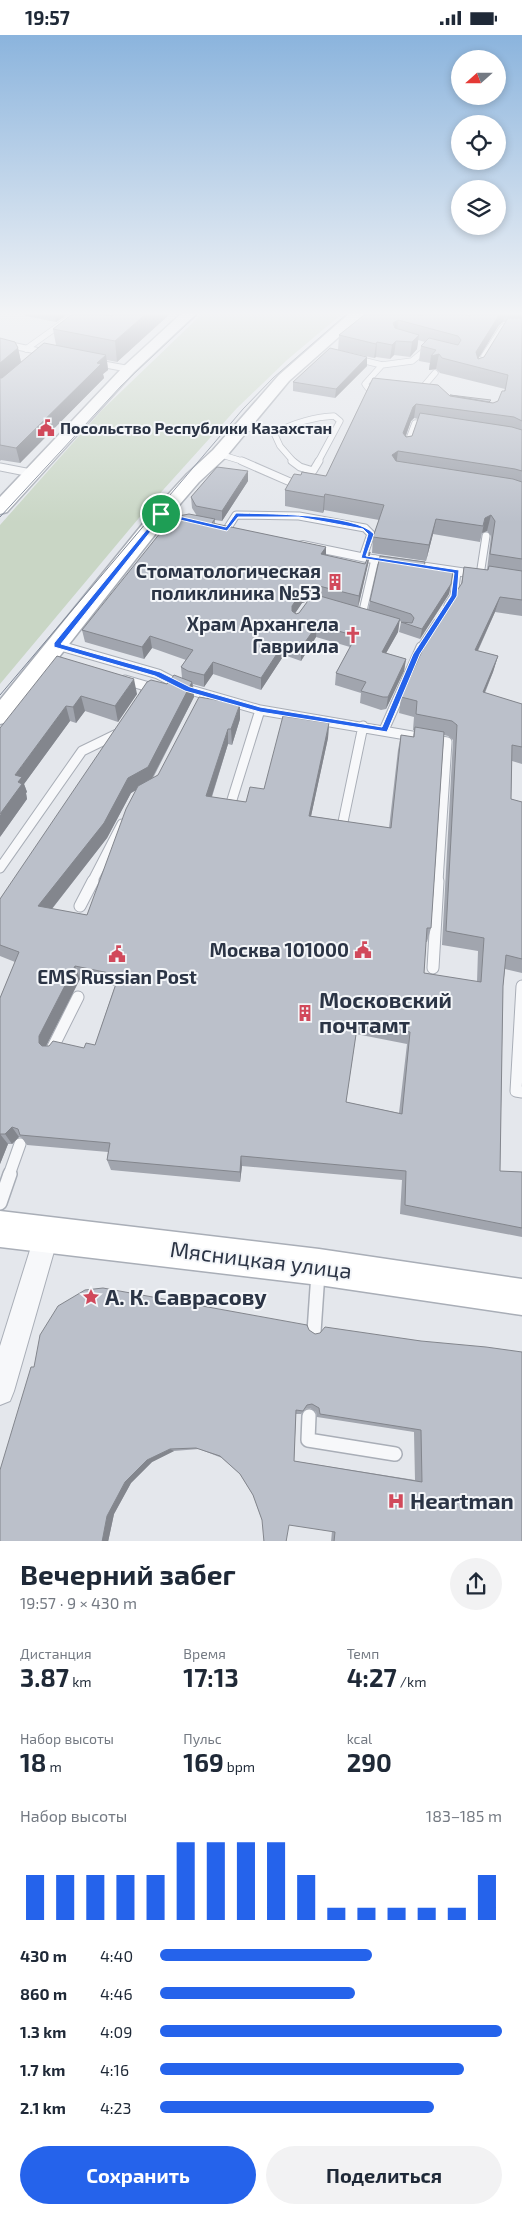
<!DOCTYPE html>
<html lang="ru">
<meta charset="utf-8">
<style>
:root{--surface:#fff;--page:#f2f2f3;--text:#1f2937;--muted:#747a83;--accent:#2563eb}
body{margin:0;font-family:"Exo 2",sans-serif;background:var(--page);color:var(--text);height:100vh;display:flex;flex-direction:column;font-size:19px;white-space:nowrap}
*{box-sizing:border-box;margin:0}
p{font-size:16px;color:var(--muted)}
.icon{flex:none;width:28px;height:28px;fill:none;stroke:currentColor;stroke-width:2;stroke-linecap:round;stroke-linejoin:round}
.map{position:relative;height:1506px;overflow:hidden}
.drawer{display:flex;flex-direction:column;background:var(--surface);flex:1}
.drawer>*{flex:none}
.needle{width:32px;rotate:249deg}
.controls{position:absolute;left:451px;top:15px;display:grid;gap:10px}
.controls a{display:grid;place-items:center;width:55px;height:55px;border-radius:50%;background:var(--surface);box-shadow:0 2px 8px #0003;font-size:25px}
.pin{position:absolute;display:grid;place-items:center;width:42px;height:42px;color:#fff;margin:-21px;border:2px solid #fff;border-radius:50%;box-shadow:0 1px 5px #0007}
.round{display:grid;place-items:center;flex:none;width:52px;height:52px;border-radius:26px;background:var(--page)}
.overview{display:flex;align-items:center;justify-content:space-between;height:85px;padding:0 20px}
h1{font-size:28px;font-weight:700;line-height:38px}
.figures{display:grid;grid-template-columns:repeat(3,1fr);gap:8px;height:85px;padding:5px 20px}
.figures div{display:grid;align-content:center}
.figures b{font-size:25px;font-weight:700}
.figures small{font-size:14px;font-weight:400}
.figures p{font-size:14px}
.chart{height:140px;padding:10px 20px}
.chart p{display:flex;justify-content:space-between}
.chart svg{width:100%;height:90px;margin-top:5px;stroke:var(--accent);stroke-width:6}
.button{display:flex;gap:10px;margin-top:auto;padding:10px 20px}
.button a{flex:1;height:58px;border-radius:30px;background:var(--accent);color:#fff;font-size:20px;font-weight:700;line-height:58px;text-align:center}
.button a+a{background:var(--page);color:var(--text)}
ul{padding:0 20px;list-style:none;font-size:16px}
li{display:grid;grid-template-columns:80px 60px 1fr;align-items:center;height:38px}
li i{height:12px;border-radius:6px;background:var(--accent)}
.status{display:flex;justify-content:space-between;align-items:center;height:35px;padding:0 25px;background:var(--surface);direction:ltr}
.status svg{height:14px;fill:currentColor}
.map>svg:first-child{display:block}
.green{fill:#c9d6c5}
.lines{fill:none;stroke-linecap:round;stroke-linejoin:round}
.lane-far4-casing{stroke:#a9aeb7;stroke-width:7}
.lane-far3-casing{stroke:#a9aeb7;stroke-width:9}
.lane-far2-casing{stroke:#a9aeb7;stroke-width:11}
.lane-far1-casing{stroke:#a9aeb7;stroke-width:13}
.lane-casing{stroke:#a9aeb7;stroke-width:16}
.street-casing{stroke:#a9aeb7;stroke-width:2}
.secondary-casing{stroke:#a9aeb7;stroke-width:3}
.lane-far4{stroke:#f7f8fa;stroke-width:5.5}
.lane-far3{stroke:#f7f8fa;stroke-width:7}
.lane-far2{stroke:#f7f8fa;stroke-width:9}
.lane-far1{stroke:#f7f8fa;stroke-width:11}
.lane{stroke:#f7f8fa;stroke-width:13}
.street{fill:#f7f8fa;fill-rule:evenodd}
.secondary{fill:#fff;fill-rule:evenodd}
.tram{stroke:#7d8696;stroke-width:1}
.wall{fill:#a1a5ae;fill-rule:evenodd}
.shaded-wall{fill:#83868d}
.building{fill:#bbc0ca;stroke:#83868d;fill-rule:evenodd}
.route{fill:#2563eb;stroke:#fff;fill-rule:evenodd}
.labels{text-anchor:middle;stroke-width:4;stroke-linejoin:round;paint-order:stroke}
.far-poi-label{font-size:16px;font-weight:bold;fill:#2b3445;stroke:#f4f6f9;text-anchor:start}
.poi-label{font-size:19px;font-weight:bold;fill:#2b3445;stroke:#f4f6f9;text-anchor:end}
.near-poi-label{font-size:22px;font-weight:bold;fill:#2b3445;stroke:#f4f6f9;text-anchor:start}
.near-street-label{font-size:22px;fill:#2b3445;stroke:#f4f6f9}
</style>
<div class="status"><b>19:57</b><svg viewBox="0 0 49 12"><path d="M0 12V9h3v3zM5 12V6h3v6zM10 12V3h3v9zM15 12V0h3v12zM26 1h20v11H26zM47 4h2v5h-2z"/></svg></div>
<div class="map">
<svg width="522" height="1507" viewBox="0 0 522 1507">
<rect width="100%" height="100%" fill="#e4e7ec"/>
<path class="green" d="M204,277H344L287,325L237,373L154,465L0,649V490L102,375Z"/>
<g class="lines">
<g class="lane-far4-casing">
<path id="lane-far4" d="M26,314L78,277
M484,321L503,292L522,293
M357,324L382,330L412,326L428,313
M380,354L368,353L365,349L382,330
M418,358L435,338
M241,392L274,398
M274,398L280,411L294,427
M274,398C294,388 312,382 334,381L340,386L318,427
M406,412L415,388L426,389
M219,419L245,427"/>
</g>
<g class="lane-far3-casing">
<path id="lane-far3" d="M242,426L297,450
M292,426L300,432L313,436L319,426
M0,432L31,438
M227,494L236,480L299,481L365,493L371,499L363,522
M480,540L486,501
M448,570L454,561L457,537
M366,582L362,580L375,524
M56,610L69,614
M420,614L437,588"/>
</g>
<g class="lane-far2-casing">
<path id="lane-far2" d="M64,612L158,639L187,654L260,675L231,768
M125,645L149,652L145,658
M260,675L447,707L438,847
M384,695L421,612
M343,787L363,691
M0,833L82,716L117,699
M92,847L122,789"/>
</g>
<g class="lane-far1-casing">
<path id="lane-far1" d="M80,871L93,846
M433,933L438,846
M522,951L516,1056L522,1057
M51,1016L78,962
M9,1140L20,1109"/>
</g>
<g class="lane-casing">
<path id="lane" d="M0,1168L10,1139
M314,1297L318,1238
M309,1381L308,1405L395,1419"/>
</g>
<g class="street-casing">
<path id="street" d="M0,305L57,317L62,320L57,323L0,311Z
M85,323L129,331L134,334L129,337L81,328L80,326Z
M303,506L366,519L522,542V550L366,527L298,513L296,510L298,507Z
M47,1187L56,1190L59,1199L14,1356L10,1366L0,1370V1311L35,1199L38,1190Z"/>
</g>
<g class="secondary-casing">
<path id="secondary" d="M183,277H198L134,337L7,477L0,479V462L124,331Z
M351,277H367L289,346L225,423L199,447L168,483L8,687L0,689V665L154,475L187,439L213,415L279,340Z
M0,1176L319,1214L522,1244V1280L319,1250L0,1212Z"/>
</g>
<use href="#lane-far4" class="lane-far4"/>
<use href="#lane-far3" class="lane-far3"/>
<use href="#lane-far2" class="lane-far2"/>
<use href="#lane-far1" class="lane-far1"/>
<use href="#lane" class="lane"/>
<use href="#street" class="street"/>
<use href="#secondary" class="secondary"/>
<path class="tram" d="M0,482L121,351L200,277
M0,660L243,374L273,343L349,277"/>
</g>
<path class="wall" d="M23,277H71L56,287L26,281Z
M117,277H172L117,327L107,325L108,335L103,339L104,343L20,428L1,425L0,426V303L18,313L21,327L56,310L53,294L112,281Z
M422,277V280L470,281L475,277H522V581L495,577L478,616L498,621L493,637L485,658L522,669V729L512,726L511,764L522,767V938L505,934L503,951L500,1136L522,1137V1202L400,1179L402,1145L242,1131L240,1147L111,1135L107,1125L108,1117L27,1110L22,1103L19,1102L12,1109H8L0,1129V963L15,927L0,921V864L167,649L182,643L181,632L186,625L152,613L144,624L85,607L82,595L197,481L192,473L191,462L248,446L222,486L215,485V489L326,512V520L365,529L370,517L368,529L358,572L368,575L370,566L425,532L451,549L449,559L420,604L399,597L401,587H403L399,586L398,597L386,618L406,624L404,636L386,674L381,675L360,668L361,658L335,650L336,638L350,612L316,602L301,626L284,620L261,655L213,639L204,652L193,649L194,662L153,743L158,740L240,684L232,710L228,709L212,762L246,767L264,754L329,688L328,703L311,781L389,793L398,715L401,700L413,702L414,695H413L414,682L399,678L401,662L461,550L464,532L487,535L491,501L487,496L482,498L480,507L433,499L426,526L372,518L373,502L379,485L324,475L323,478L285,471V455L326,441L373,343L450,361L491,365L490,367L493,368L498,366L505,354L440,338L436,334L429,335L430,328L419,326L421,311L425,307L418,305L417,314L410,322L394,320L390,324L376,322L374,323L338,315L339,300ZM503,287H506L484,322L478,324L499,290ZM414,383L418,384L412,401L406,402V401L411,386ZM308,566L299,578L296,579L295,578L302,568ZM444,700L448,701L453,705L442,910L478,916L477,947L424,938L426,907H427L431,893ZM136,755L87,880L52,874L107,803L131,758ZM80,944L115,951L95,1010L84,1013L46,1011ZM356,999L407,1009L399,1078L346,1067Z
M367,322V331L335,363L293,356V347Z
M57,621L137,659L118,687L85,676L76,688L70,686L24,749L27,757L26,758L27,764L0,802Z
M309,1295L315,1299L421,1306L522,1507H331L332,1496L262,1485L253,1460L240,1439L222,1423L199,1414L174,1416L152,1427L131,1448L114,1479L108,1507H0L34,1332ZM310,1373L316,1377L317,1382L414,1397L415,1445L294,1426L296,1379H301L305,1374Z"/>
<path class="shaded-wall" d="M55,277H71L56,287Z
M148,277H172L117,327L115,306Z
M416,277H422V282L414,287Z
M501,277H505L503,287L499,290L473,332L476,317Z
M398,285L397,299L393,288Z
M419,300L417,314L410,322L412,307Z
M396,306L394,320L390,324L392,310Z
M377,307L376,322L374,323L376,309Z
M18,313L21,327L0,346V328Z
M439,319L436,334L429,335L431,321Z
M106,320L108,335L103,339L104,343L20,428L16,413L97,328Z
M367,322V331L335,363L336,354Z
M416,369L414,383L411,386L401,413L403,398L413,372Z
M398,416L396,431L392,420Z
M248,436V446L222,486V476Z
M325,459L324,475L323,478L324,462Z
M491,480L487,496L482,498L485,483Z
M436,484L433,499L426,526L429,510Z
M326,512V524L321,519Z
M370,517L368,529L358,573L359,561Z
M451,549L449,559L420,604L422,594Z
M319,551L318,563L302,568L292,583V571L303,555Z
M500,562L495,577L471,630L475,615Z
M400,584L398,597L380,629L382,617Z
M317,590L316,602L301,626V613Z
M150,601L152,613L144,624L142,612Z
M284,608V620L261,655V643Z
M498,621L493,637L478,673L483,657Z
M406,624L404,636L386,674L388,662Z
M213,627V639L204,652V640Z
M134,644L137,659L118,687L115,671Z
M192,647L194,662L150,747L131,758L107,803L43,885L38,871L128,743Z
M81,661L85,676L76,688L73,672Z
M240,669V684L232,710L231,694Z
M66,671L70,686L24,749L27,757L26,758L27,764L0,802V780L15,740Z
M329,688L328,703L308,795L309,781Z
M228,694V709L207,776L206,761Z
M75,931L80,944L45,1013L39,1008V1001Z
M12,1092L19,1102L12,1109L5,1099Z
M0,1099L8,1109L0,1129Z
M241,1121L242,1131L240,1147V1137Z
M170,1414L174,1416L152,1427L131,1448L114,1479L108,1507H102L107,1481L125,1447L147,1425Z"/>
<path class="building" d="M75,277H92L112,281L117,277H148L115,306L53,294Z
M368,277H417V280H422L427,277H455L470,281L475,277H501L476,317L478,324L484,322L508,283H522V386L514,382L416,369L413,372L403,398L406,402L412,401L420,378L512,392L522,395V436L515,434L398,416L392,420L396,426L513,444L522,447V524L490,519L495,486L491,480L485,483L483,491L436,484L429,510L373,502L384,470L325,459L324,462L285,455L294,439L301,440L302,437L326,441L373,343L438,350L450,361L493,368L498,366L502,356H505L508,340L442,323L439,319L431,321L436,315L421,311L429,303L458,310L461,305L458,301L398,285L393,288L395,293L419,300L412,307L396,306L392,310L377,307L376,309L339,300Z
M0,303L15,307L18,313L0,328Z
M44,308L106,320L97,328L101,329L16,413L0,410V343H2Z
M330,313L367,322L336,354L293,347Z
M450,360L491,365L489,367Z
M217,432L248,436L222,476L196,471L191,462Z
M189,479L215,484L212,488L326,512L321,519L365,529L370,517L359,561L319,551L303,555L292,571V576L296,579L299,578L310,563L320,561L400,584L382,617L406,624L388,662H383L361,656L366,647L336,638L356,601L317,590L301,613L284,608L261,643L213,627L204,640L188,636L181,632L193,615L150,601L142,612L82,595L173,482Z
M380,521L425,527L424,532L453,536L451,549L422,594L401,587L412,588L414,583L411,579L370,566Z
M489,531L522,536V565L500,562L475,615L498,621L483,657L522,669V712L512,710L511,764L522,767V924L506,920L503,951L500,1136L522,1137V1193L405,1170L406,1136L241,1121L240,1137L107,1125L110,1108L20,1100L18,1094L12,1092L5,1099H0V1100V963L19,917L0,910V864L147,647L151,645L167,649L174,640L192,647L148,732L128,743L104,788L38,871L87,880L126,774L138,751L158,740L199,662L240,669L231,694H228L206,761L246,767L250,752L264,754L283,681L329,688L309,781L391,793L401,700L414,702L415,692L444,697L431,893H427L424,938L481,947L484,903L446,896L457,690L452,686L416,679L417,666L401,662L433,592L462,548L464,532L488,535ZM75,931L119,940L95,1010L86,1008L84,1013L53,1006L49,1011H42L39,1008V1001ZM358,986L410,997L402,1079L346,1067Z
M57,621L134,644L115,671L81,661L73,672L66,671L15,740L22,742L18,747L22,749L0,779V693Z
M103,1253L307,1290L309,1295L315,1299L320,1298L325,1292L421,1306L486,1312L522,1317V1507H334L335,1497L289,1490L286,1507H264L262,1485L253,1460L240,1439L220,1421L196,1413L170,1414L147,1425L125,1447L107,1481L102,1507H0V1435L31,1332H34L40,1300L58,1271L85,1255ZM312,1369L319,1373L320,1379L421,1395L422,1447L294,1426L296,1375L303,1376L307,1370Z"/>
<linearGradient id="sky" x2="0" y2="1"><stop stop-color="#8bb4dd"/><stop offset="0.57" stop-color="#f3f4f6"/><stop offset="1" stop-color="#f3f4f6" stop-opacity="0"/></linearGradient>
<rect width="522" height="488" fill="url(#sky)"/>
<path class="route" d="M161,477L226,492L236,478C265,479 356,478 374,499L366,521L459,535L457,561L420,619L387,697L260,677L185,656L155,641L54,612V608ZM163,481L227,496L238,482H299L363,494L368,499L361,523L454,538L451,561L413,619L382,692L260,672L190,652L160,637L61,609Z"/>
<defs>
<g id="civic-bare" transform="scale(1.35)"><path d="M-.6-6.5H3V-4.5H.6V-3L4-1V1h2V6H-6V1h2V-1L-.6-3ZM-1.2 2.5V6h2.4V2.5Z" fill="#d1495b" stroke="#f4f6f9" stroke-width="2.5" paint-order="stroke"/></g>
<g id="building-bare" transform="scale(1.35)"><path d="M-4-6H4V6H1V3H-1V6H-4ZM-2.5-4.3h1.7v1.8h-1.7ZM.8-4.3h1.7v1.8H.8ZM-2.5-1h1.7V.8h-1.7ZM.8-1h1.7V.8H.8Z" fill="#d1495b" stroke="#f4f6f9" stroke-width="2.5" paint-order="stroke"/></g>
<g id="church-bare" transform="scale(1.35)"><path d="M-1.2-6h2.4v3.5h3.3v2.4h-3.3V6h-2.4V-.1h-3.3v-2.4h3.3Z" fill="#d1495b" stroke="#f4f6f9" stroke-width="2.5" paint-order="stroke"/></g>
<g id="sight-bare" transform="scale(1.35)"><path d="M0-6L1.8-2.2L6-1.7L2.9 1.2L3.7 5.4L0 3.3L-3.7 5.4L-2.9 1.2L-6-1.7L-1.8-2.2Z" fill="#d1495b" stroke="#f4f6f9" stroke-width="2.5" paint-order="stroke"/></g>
<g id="hospital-bare" transform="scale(1.35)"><path d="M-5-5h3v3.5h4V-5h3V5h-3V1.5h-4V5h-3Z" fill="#d1495b" stroke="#f4f6f9" stroke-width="2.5" paint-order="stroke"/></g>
</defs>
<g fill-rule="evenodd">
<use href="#civic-bare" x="46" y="393"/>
<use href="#building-bare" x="335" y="547"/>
<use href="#church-bare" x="353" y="600"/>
<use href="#civic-bare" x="363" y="915"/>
<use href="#civic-bare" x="117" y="919"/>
<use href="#building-bare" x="305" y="978"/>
<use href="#sight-bare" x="91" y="1262"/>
<use href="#hospital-bare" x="396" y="1466"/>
</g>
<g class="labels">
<g class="far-poi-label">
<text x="60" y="399">Посольство Республики Казахстан</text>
</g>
<g class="poi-label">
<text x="321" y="543">Стоматологическая<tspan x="321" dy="22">поликлиника №53</tspan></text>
<text x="339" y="596">Храм Архангела<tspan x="339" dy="22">Гавриила</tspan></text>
<text x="349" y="922">Москва 101000</text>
<text x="117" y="949" text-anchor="middle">EMS Russian Post</text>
</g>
<g class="near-poi-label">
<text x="319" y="973">Московский<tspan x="319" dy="25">почтамт</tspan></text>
<text x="105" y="1270">А. К. Саврасову</text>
<text x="410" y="1474">Heartman</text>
</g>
<g class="near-street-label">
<text transform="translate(261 1225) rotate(7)" y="8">Мясницкая улица</text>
</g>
</g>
</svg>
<div class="controls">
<a><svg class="needle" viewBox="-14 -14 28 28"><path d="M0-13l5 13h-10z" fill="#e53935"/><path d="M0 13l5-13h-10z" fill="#747a83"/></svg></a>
<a><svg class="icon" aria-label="locate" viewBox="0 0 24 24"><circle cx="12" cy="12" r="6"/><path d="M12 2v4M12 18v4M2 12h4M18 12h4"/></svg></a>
<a><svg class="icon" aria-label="layers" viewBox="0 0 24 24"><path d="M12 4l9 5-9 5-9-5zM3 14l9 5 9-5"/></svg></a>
</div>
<div class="pin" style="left:161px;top:479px;background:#1e9e55"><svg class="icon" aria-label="arrive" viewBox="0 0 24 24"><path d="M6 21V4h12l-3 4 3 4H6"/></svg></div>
</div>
<section class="drawer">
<div class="overview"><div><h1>Вечерний забег</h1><p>19:57 · 9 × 430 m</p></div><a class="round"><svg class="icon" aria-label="share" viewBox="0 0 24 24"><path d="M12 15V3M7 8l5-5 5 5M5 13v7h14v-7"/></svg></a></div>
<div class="figures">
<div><p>Дистанция</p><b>3.87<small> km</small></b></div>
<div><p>Время</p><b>17:13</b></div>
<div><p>Темп</p><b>4:27<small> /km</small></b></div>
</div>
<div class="figures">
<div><p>Набор высоты</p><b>18<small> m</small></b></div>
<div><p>Пульс</p><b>169<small> bpm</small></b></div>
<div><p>kcal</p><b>290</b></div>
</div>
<div class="chart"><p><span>Набор высоты</span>183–185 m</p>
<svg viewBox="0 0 160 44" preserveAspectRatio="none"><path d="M5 44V22M15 44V22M25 44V22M35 44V22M45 44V22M55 44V6M65 44V6M75 44V6M85 44V6M95 44V22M105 44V38M115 44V38M125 44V38M135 44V38M145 44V38M155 44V22"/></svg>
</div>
<ul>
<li><b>430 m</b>4:40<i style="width:62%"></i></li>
<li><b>860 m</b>4:46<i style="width:57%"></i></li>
<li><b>1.3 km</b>4:09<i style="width:100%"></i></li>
<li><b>1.7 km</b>4:16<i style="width:89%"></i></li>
<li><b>2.1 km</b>4:23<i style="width:80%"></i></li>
</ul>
<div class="button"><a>Сохранить</a><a>Поделиться</a></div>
</section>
